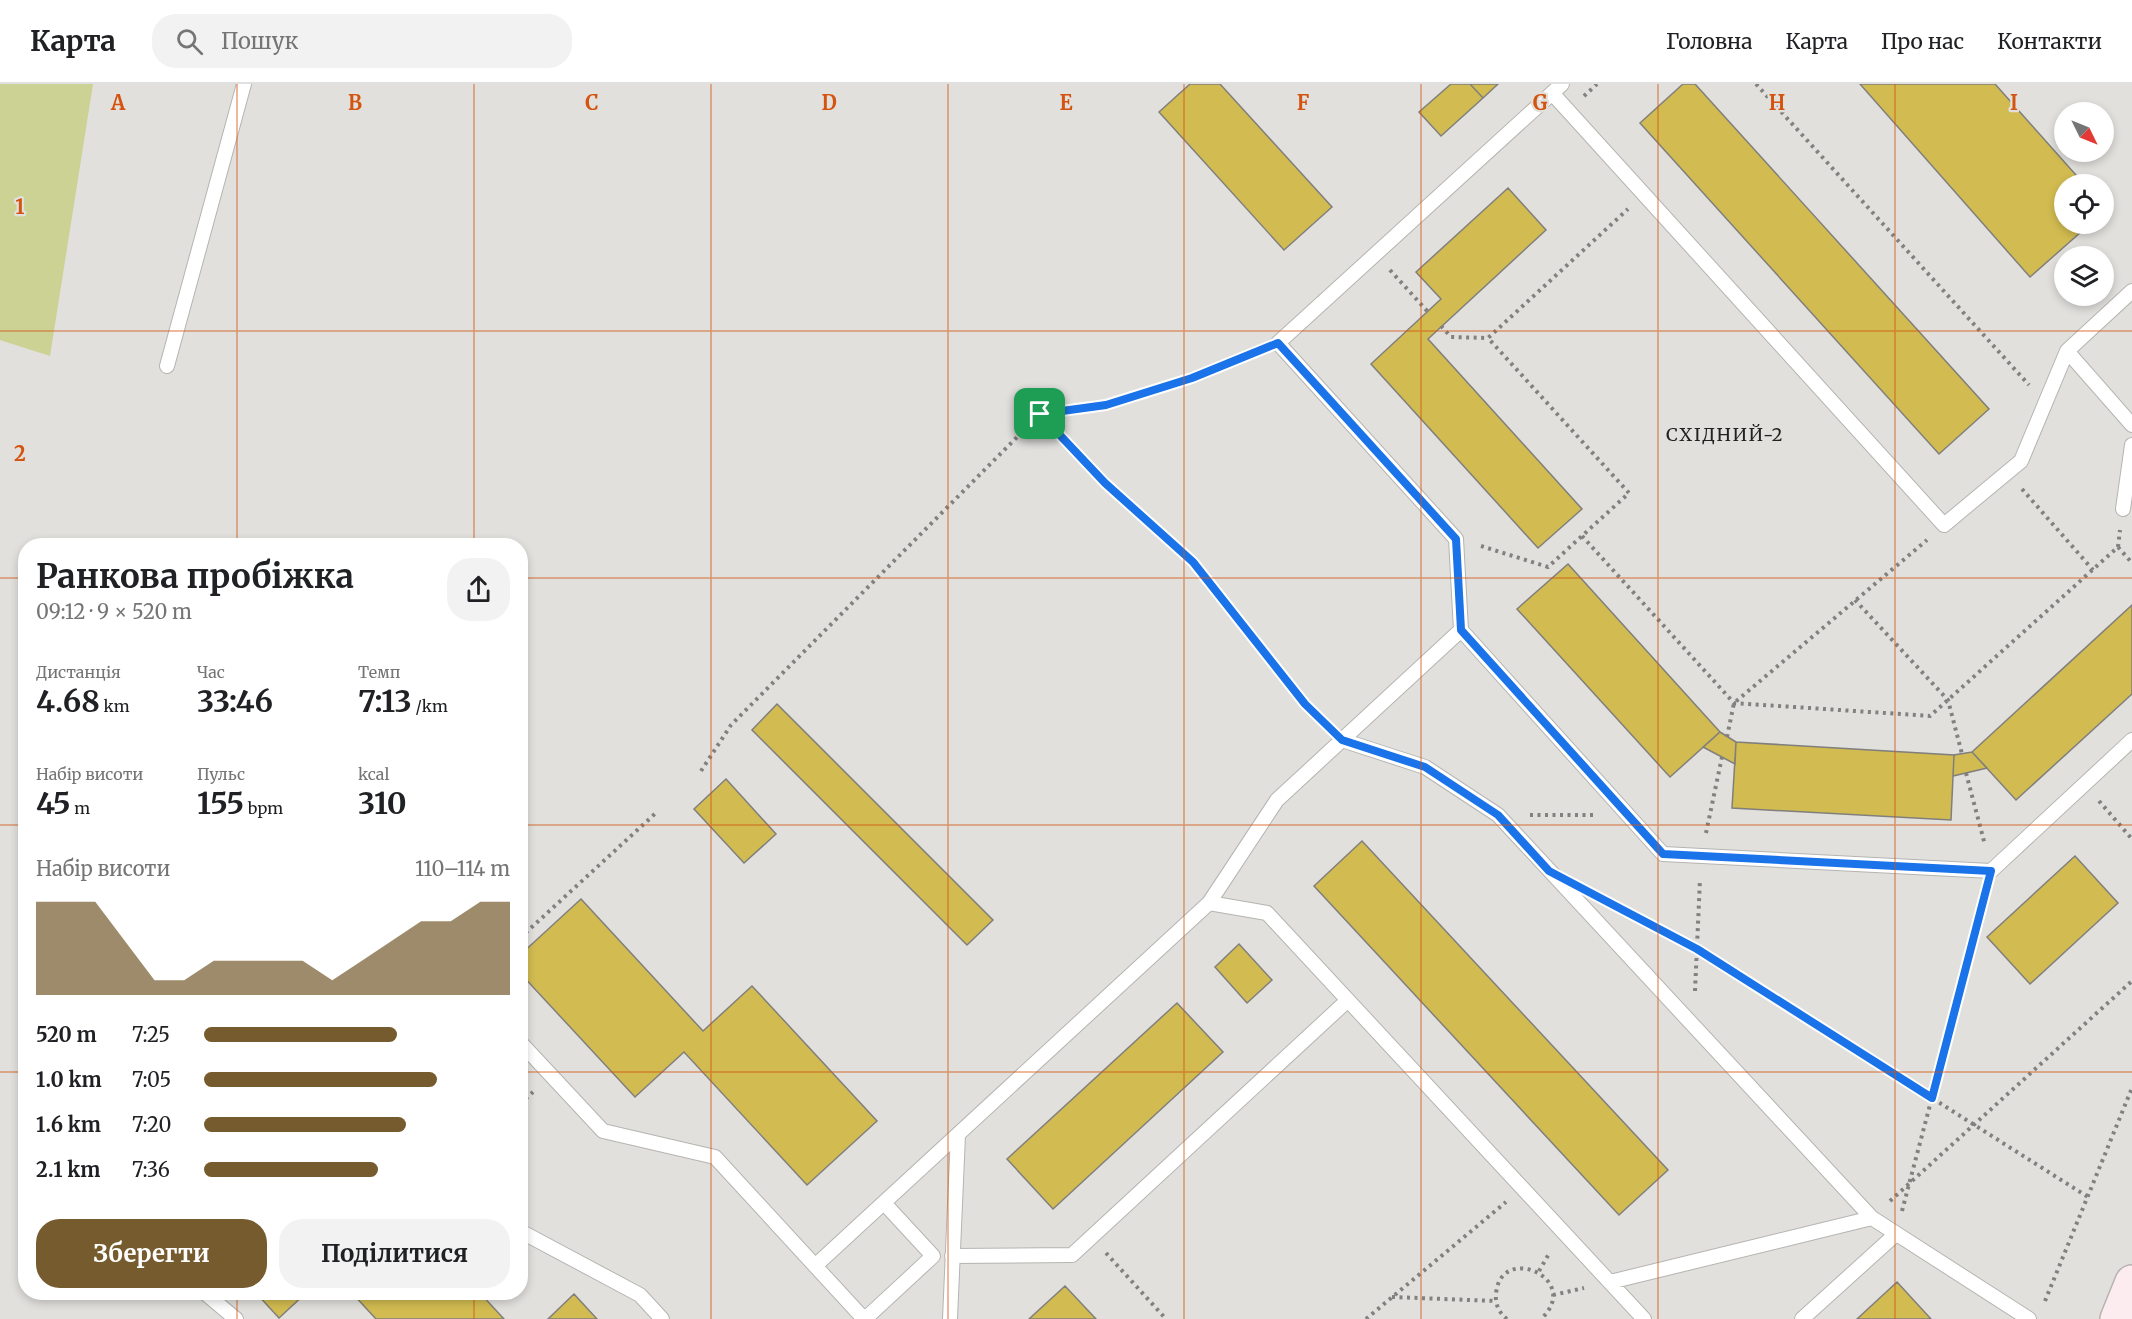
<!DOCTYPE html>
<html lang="uk">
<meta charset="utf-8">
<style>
:root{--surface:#fff;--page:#f2f2f2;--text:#202124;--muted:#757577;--line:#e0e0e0;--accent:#755b2d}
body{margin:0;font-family:Merriweather,serif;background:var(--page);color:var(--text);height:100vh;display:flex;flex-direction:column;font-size:22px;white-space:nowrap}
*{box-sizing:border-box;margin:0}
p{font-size:20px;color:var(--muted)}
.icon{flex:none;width:33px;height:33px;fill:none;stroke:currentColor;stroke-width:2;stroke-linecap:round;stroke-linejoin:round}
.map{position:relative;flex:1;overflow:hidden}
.drawer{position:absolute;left:18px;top:454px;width:510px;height:762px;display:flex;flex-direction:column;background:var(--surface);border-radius:24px;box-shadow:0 3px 9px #0003}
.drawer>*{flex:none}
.needle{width:39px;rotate:133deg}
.controls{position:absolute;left:2054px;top:18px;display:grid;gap:12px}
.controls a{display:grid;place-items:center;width:60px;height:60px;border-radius:50%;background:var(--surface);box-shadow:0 3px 9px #0003;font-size:30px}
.pin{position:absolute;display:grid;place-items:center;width:51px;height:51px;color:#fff;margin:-26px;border-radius:12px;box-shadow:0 3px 9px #0006}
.round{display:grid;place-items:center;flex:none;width:63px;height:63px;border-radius:24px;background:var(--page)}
.head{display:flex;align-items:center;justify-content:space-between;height:102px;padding:0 18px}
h1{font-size:33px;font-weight:700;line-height:45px}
.metrics{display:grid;grid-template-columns:repeat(3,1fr);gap:9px;height:102px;padding:6px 18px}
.metrics div{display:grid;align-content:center}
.metrics b{font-size:30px;font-weight:700}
.metrics small{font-size:16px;font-weight:400}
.metrics p{font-size:16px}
.chart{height:168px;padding:12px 18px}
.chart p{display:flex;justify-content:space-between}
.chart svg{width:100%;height:108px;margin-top:6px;fill:var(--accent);opacity:.7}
.action{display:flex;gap:12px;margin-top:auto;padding:12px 18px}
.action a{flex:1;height:69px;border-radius:24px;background:var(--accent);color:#fff;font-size:24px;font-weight:700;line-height:69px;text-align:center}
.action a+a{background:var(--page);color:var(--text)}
ul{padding:0 18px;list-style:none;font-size:20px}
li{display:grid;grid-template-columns:96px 72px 1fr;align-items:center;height:45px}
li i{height:15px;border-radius:8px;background:var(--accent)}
header{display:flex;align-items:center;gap:36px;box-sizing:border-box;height:84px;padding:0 30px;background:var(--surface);border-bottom:2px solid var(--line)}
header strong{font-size:28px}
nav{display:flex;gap:33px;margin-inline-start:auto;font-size:21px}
.search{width:420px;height:54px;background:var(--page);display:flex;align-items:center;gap:15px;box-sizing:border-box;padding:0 21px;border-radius:24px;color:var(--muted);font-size:22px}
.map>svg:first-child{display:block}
.green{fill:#ccd194}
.building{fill:#d2bc51;stroke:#807f7c;stroke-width:1.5}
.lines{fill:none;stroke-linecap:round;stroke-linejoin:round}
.lane-casing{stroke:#b5b4b1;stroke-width:16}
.secondary-casing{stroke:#b5b4b1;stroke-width:36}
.path{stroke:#82817f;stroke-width:4;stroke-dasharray:3 4.5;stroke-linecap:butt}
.lane{stroke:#fff;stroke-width:14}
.secondary{stroke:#fdecef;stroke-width:33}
.route-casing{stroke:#fff;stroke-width:12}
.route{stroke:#1a73e8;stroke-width:8}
.grid{fill:none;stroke:#d4530e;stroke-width:1.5;stroke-opacity:0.55}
.labels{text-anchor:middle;stroke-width:4.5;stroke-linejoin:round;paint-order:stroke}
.neighbourhood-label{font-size:18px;letter-spacing:1.5px;fill:#212120;stroke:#e1e0dd}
.grid-label{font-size:20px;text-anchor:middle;font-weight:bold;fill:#d4530e;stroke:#e1e0dd;stroke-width:4.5;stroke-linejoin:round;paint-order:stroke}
</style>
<header>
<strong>Карта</strong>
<div class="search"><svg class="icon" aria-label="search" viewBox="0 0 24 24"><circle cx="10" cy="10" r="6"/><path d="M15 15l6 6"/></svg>Пошук</div>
<nav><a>Головна</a><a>Карта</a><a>Про нас</a><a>Контакти</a></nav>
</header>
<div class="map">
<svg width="2132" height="1235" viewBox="0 0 2132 1235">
<rect width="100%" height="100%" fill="#e1e0dd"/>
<path class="green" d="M0,0H93L50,272L0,256Z"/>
<path class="building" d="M1190,0H1220L1332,123L1284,166L1159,28Z
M1451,0H1470L1483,14L1441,52L1419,28Z
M1470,0H1498L1483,14Z
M1683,0H1695L1989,325L1939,370L1640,39Z
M1860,0H1995L2084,100H2064V140H2090L2030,193Z
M1508,104L1546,146L1428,255L1582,425L1538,464L1371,280L1441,215L1416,188Z
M1568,480L1720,648L1670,693L1517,525Z
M2132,521V610L2016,716L1972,668Z
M777,620L993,836L967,861L752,646Z
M1720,648L1736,658L1735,680L1703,663Z
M1736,658L1954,671L1951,736L1732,724Z
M1972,668L1987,684L1953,692L1954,671Z
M726,695L776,750L744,779L694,725Z
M1362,757L1668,1086L1619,1131L1314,802Z
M2075,772L2118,819L2030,900L1987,853Z
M581,815L703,947L752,902L877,1037L807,1101L684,968L635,1013L520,889V871Z
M1239,860L1272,896L1247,919L1215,883Z
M1177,919L1223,968L1053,1125L1007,1075Z
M1897,1198L1931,1235H1857Z
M1065,1202L1096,1235H1029Z
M256,1209H306L279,1234Z
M352,1209H480L504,1235H376Z
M574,1210L597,1235H548Z"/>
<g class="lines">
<g class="lane-casing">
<path id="lane" d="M1562,0L1278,259L1456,455L1461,546L1663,770L1991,787L2132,656
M1552,9L1944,441L2021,377L2067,267L2132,207
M2067,267L2132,341
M167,282L244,0
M2123,425L2132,361
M1342,656L1425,683L1498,731L1872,1134L2029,1235
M1209,819L1267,829L1644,1235
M520,958L603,1047L715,1073L864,1235
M520,1147L640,1211L662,1235
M952,1172L1072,1171L1348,916
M815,1182L1209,819L1277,716L1461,546
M1610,1198L1872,1134
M205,1209L236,1235
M865,1235L933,1172L884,1119
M950,1235L958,1051
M1802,1235L1896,1150"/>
</g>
<g class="secondary-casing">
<path id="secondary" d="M2117,1235L2132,1198"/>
</g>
<path class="path" d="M1756,0L2029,301
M1584,12L1597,0
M1390,186L1428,228
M1441,242L1451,253L1488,254L1628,125
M1041,330L1105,399L1193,478L1305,620L1325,640
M2022,405L2093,486
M1582,452L1734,619L1930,632L2118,463L2120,446
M1481,462L1548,483L1629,409L1488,254
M2118,463L2132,479
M1855,516L1948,616L1962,670
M1727,653L1734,619L1927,456
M701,687L731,641L1040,330L1106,321L1193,294L1256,268
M1966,689L1985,761
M2099,717L2132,755
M1530,731H1594
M1706,749L1722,673
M1619,824L1697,865L2088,1113
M520,854L658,727
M1695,907L1700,795
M520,1020L533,1008
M1890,1117L2132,897
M1902,1127L1986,809
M1106,1169L1166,1235
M1539,1187L1550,1168
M1553,1211L1584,1204
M1392,1213L1496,1217
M2045,1217L2132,1004
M1366,1235L1506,1118
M1507,1235C1499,1229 1495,1220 1496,1210C1500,1158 1584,1195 1541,1235"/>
<use href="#lane" class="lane"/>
<use href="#secondary" class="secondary"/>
</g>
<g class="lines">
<g class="route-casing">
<path id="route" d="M1278,259L1456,455L1461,546L1663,770L1991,787L1932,1014L1697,865L1549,787L1498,731L1425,683L1342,656L1305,620L1193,478L1105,399L1040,330L1106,321L1192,294Z"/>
</g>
<use href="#route" class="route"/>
</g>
<path class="grid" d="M237,0V462M474,0V462M711,0V1235M948,0V1235M1184,0V1235M1421,0V1235M1658,0V1235M1895,0V1235M0,247H2132M0,494H26M520,494H2132M0,741H26M520,741H2132M0,988H26M520,988H2132M237,1209V1235M474,1209V1235"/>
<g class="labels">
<g class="neighbourhood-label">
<text x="1725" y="357">СХІДНИЙ-2</text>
</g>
</g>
<g class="grid-label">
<text x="118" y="26">A</text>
<text x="355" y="26">B</text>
<text x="592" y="26">C</text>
<text x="829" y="26">D</text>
<text x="1066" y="26">E</text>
<text x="1303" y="26">F</text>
<text x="1540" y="26">G</text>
<text x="1777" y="26">H</text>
<text x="2014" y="26">I</text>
<text x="20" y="130">1</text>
<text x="20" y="377">2</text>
</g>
</svg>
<div class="controls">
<a><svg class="needle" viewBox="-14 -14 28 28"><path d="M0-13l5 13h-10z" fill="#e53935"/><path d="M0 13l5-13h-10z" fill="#757577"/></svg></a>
<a><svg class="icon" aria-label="locate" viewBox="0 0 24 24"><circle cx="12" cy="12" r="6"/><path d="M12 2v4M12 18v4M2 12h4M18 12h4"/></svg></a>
<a><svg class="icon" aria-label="layers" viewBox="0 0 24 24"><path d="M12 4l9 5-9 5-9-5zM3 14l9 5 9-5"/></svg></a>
</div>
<div class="pin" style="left:1040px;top:330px;background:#1e9e55"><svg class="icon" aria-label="arrive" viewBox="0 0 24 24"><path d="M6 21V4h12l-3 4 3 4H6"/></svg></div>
<section class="drawer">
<div class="head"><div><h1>Ранкова пробіжка</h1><p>09:12 · 9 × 520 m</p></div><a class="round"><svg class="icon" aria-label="share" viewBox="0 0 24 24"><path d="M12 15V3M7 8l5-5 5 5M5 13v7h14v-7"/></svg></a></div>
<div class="metrics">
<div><p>Дистанція</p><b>4.68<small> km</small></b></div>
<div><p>Час</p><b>33:46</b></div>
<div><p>Темп</p><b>7:13<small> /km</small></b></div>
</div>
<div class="metrics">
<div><p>Набір висоти</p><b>45<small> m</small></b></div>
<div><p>Пульс</p><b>155<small> bpm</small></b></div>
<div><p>kcal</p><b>310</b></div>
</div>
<div class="chart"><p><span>Набір висоти</span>110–114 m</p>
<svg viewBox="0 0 160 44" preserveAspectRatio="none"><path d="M0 44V6L10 6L20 6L30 22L40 38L50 38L60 30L70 30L80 30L90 30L100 38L110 30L120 22L130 14L140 14L150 6L160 6V44z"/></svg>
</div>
<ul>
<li><b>520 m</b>7:25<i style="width:63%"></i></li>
<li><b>1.0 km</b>7:05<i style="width:76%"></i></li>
<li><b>1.6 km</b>7:20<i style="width:66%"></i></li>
<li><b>2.1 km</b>7:36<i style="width:57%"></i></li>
</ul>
<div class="action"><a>Зберегти</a><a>Поділитися</a></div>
</section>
</div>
